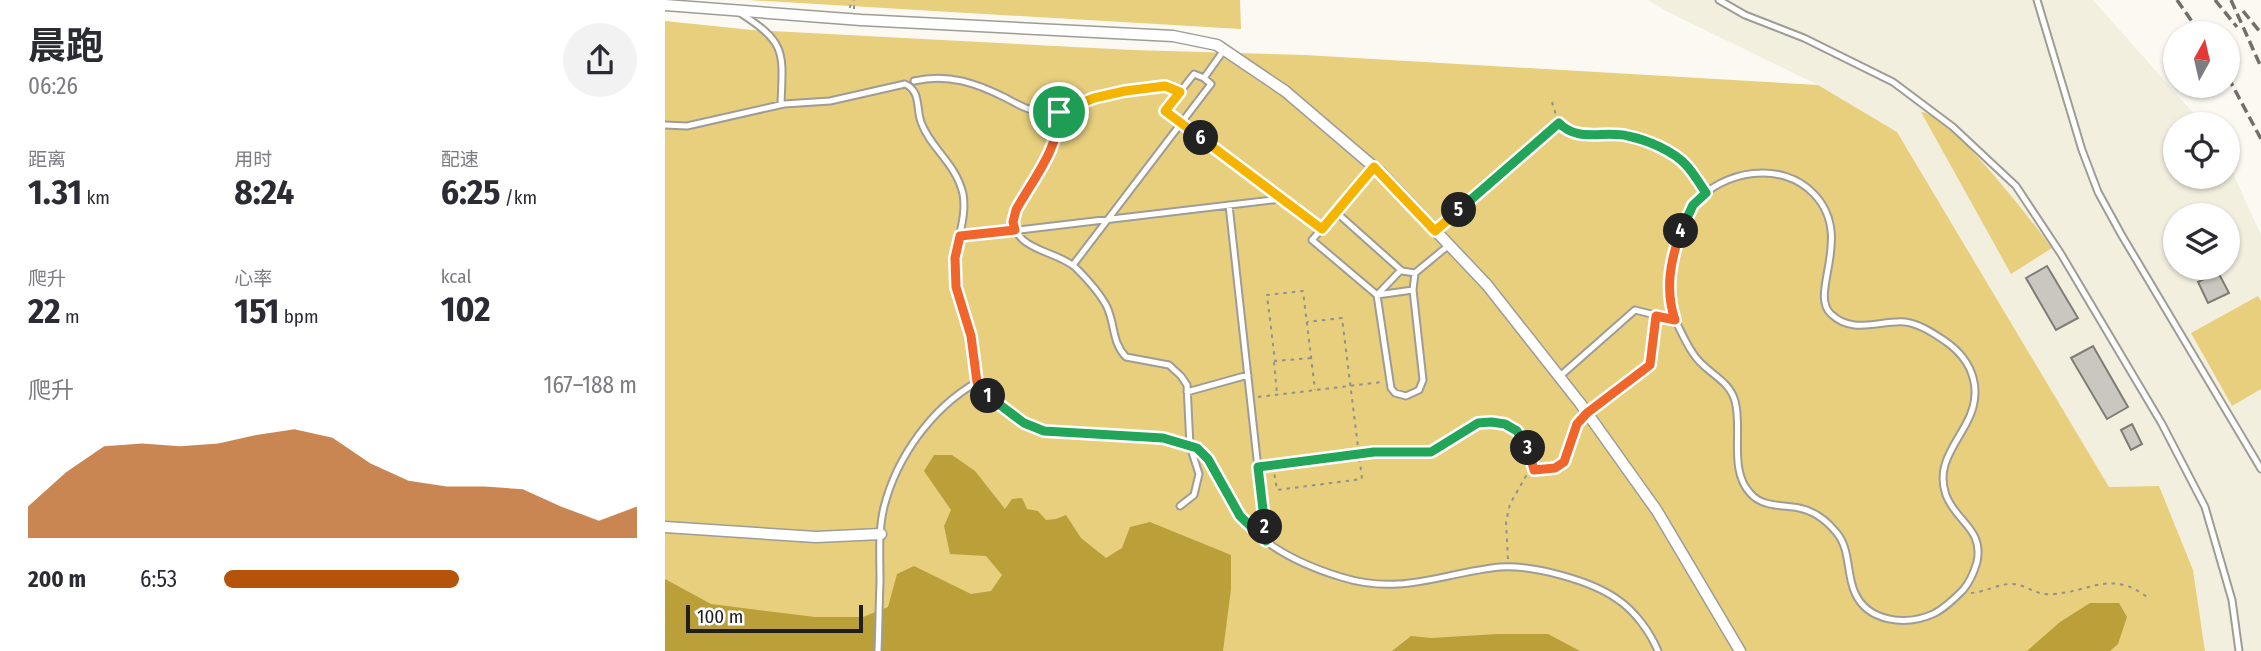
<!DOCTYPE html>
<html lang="zh">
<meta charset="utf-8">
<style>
:root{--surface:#fff;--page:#f2f2f3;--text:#2b2b33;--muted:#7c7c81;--accent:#b45309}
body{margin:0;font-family:"Fira Sans Condensed","Noto Sans SC",sans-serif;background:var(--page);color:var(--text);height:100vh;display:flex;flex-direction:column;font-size:26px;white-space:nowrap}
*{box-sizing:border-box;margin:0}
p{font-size:23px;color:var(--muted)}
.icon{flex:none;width:38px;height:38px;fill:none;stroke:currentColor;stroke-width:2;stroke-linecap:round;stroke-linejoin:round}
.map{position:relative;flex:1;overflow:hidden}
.details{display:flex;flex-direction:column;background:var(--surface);width:665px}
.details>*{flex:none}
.needle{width:46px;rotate:8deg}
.controls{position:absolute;left:1498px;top:21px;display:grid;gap:14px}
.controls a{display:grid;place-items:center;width:77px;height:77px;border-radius:50%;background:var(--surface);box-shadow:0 2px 5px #0004;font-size:35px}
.scale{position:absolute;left:21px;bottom:18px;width:177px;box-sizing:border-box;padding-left:7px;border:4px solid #1f1e1b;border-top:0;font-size:19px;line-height:24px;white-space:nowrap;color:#1f1e1b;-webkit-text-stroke:5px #fff;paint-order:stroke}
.pin{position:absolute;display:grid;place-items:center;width:60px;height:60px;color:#fff;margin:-30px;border:4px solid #fff;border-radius:50%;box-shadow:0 2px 7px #0007}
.km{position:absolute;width:35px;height:35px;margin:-18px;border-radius:50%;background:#222;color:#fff;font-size:19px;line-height:35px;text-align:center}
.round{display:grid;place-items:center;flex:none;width:74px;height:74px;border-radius:37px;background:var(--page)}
.head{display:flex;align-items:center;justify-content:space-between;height:119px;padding:0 28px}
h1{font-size:38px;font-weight:700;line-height:52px}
.figures{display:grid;grid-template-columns:repeat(3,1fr);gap:10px;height:119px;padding:7px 28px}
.figures div{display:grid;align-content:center}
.figures b{font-size:35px;font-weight:700}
.figures small{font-size:19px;font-weight:400}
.figures p{font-size:19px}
.chart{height:196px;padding:14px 28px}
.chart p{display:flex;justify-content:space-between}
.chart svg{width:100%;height:126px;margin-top:7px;fill:var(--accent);opacity:.7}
ul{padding:0 28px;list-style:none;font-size:23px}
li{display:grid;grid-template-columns:112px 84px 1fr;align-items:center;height:52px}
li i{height:18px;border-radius:9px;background:var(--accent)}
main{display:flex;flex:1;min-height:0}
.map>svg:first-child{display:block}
.built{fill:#f3efdf;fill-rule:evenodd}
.green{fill:#e7cf7e}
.water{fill:#bb9f38}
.building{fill:#cac7c0;stroke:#7e7c75;stroke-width:2}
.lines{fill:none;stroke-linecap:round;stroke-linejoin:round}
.lane-casing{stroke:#9e9c94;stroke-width:9}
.street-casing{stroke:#9e9c94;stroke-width:13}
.path{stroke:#92918b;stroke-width:2;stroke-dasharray:3.5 5;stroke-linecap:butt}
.lane{stroke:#fff;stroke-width:5}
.street{stroke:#fff;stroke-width:10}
.rail{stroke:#706f6a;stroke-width:3.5;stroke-dasharray:10 5;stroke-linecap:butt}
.split-1-casing{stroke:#fff;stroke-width:14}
.split-2-casing{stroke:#fff;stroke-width:14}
.split-3-casing{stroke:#fff;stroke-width:14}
.split-4-casing{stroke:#fff;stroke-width:14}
.split-5-casing{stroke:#fff;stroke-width:14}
.split-6-casing{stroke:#fff;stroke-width:14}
.split-7-casing{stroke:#fff;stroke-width:14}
.split-1{stroke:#f0652b;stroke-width:9}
.split-2{stroke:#22a559;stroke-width:9}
.split-3{stroke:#22a559;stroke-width:9}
.split-4{stroke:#f0652b;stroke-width:9}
.split-5{stroke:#22a559;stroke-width:9}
.split-6{stroke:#f5b400;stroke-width:9}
.split-7{stroke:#f5b400;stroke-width:9}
</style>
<main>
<section class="details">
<div class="head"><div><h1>晨跑</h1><p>06:26</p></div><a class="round"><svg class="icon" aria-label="share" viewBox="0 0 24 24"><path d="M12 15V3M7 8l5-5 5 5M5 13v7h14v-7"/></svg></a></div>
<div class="figures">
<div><p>距离</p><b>1.31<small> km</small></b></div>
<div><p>用时</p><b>8:24</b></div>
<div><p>配速</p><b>6:25<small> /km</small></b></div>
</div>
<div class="figures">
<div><p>爬升</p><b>22<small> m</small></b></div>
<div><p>心率</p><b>151<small> bpm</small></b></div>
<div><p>kcal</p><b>102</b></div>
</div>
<div class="chart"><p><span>爬升</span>167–188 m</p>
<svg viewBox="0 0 160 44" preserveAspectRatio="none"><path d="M0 44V33L10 21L20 12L30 11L40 12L50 11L60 8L70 6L80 9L90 18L100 24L110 26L120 26L130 27L140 33L150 38L160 33V44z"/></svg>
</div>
<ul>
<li><b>200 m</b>6:53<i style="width:57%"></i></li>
</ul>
</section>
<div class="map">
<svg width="1596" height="651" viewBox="0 0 1596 651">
<rect width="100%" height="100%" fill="#fbf9f1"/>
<path class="built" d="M983,0H1428L1538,124H1510V177H1563V162L1596,235V651H1540L1528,570L1444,487L1232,132L1153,85L1003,12ZM1510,215H1563V268H1510Z"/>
<path class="green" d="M83,0H575L576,29Z
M0,21L87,30L467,50L640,55L1153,85L1232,132L1444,487L1494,486L1528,570L1540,651H0Z
M1256,112C1285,114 1367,221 1387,248L1346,274Z
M1593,296L1596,301V389L1567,406L1526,333Z"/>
<path class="water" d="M269,455H287L310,471L340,509L347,499L357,498L362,509L373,511L381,520L391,519L401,515L416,538L441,558L457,548L465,527L485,522L566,555V589L558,651H0V579L46,604L150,617H198L223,607L232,574L249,566L306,594L326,591L337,575L321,556L285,554L279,526L286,510L259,471Z
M1425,603H1454L1462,617L1453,644L1445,651H1362L1395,622Z
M833,634H883L915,651H727L746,636L766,638Z"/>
<path class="building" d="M1382,266L1413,318L1391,330L1361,278Z
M1553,272L1564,293L1543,303L1533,282Z
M1428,346L1463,407L1442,419L1406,358Z
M1467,424L1477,444L1466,450L1456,430Z"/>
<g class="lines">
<g class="lane-casing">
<path id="lane" d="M1054,0L1080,15L1139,38L1228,82L1288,127L1351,186L1396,254L1497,424L1540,507L1567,600L1574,651
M1372,0L1417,150L1433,192L1456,234L1596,469
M75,13C122,43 118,52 116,104
M559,50L539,78L529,74L500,111L657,229
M249,81C283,73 311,83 341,98C354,105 365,112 381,112C397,113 411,105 427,99C441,94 486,83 500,86C505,87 511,90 515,92
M394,112C394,149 368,179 351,210C341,252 390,248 411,268C422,279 435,293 442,307C450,324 447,343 461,357L504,365L516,376L522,385L525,446L534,474L529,495L515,506
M0,125L22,126L119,104L165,101L240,84C256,91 251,108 256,122C265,148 291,163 298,194C302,217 292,238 290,260C288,288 300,310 306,336C310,352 306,370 314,385C323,400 345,416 361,424C410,448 487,422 531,448C554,462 561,497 576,517C600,548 640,566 676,577C737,596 776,573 835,567C868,565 925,580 952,599C970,611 985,632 993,651
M710,168L647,240L712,295L726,388L730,393L741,396L754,390L758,380L748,290L750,273
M564,205L601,541
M671,212L737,271L750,273L784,245
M770,231L894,123
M295,237L616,199
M408,265L546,84L539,78
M712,295L748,290
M712,295L736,270
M894,377L970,310L1010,320C1018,335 1025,353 1037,364C1049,376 1065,383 1070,401C1078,429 1063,471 1086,494C1097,507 1119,505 1134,508C1149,511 1162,521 1171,532C1186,549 1181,574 1190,593C1203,622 1241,626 1268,614C1279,609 1289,599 1298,590C1305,582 1309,572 1312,562C1319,529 1291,522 1281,495C1271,467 1288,448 1301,424C1319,392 1309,361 1280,341C1268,333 1255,324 1240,322C1214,320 1188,335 1166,314C1143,293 1190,237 1149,194C1117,160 1058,170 1029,204C1005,234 999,285 1010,320
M522,392L583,375
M213,651C214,628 214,605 215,582C215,557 213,531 219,507C232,456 267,408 312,382"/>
</g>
<g class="street-casing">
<path id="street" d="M0,5L196,20L508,36L552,45L620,91L716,173L822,285L915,403L992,511L1075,651
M0,527L151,537L216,534"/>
</g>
<path class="path" d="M185,8L186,0
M189,9V0
M887,102L891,115
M899,128C912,139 931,134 947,134C971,135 1000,147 1018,163C1025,168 1030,177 1035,185
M646,358L610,361L602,295L638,291L650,390
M609,362L612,394
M593,397L717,382
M931,406L985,365L990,324
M601,466C636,461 672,455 707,452C726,451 748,457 766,451C789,445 802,419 828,422C854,425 865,446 869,470
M608,466L612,490L697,479L677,318L642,322
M843,559L841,522L845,504L861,476L869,470L890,468L899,462L914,422
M1306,593C1321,592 1335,583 1348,584C1363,585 1370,596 1389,594C1427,591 1446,570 1482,597"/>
<use href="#lane" class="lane"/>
<use href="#street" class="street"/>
<path class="rail" d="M1512,0L1535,33
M1550,0L1572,27
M1566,0L1596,67
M1578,11L1596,33
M1563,77L1596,139"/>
</g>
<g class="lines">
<g class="split-1-casing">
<path id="split-1" d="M323,396L312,382L306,336L291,287L290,258L295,236L350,230L348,222L351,210C368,179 394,149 394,112"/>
</g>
<g class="split-2-casing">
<path id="split-2" d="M323,396L359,423L379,431L498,438L532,448L543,459L575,516L601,541L600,527"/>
</g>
<g class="split-3-casing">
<path id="split-3" d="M600,527L593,467L709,452H766L813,423L826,422L840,424L852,431L863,448"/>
</g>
<g class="split-4-casing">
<path id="split-4" d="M863,448L869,470L890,468L899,462L912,424L922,413L985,365L991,316L1010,320C1000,290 1005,261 1016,231"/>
</g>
<g class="split-5-casing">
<path id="split-5" d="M794,210L894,123C913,143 939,130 963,136C982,140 1009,151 1022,166C1029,174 1035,184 1041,193L1028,205L1016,231"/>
</g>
<g class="split-6-casing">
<path id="split-6" d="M536,138L657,229L709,167L770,231L794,210"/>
</g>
<g class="split-7-casing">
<path id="split-7" d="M394,112L429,98L460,91L500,86L515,92L500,111L536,138"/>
</g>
<use href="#split-1" class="split-1"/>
<use href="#split-2" class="split-2"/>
<use href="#split-3" class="split-3"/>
<use href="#split-4" class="split-4"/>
<use href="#split-5" class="split-5"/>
<use href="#split-6" class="split-6"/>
<use href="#split-7" class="split-7"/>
</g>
</svg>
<div class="controls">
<a><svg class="needle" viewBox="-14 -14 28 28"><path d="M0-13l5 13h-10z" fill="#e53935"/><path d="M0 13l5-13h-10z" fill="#7c7c81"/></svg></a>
<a><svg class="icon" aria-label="locate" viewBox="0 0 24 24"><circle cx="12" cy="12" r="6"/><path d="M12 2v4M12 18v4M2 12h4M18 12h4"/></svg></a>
<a><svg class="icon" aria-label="layers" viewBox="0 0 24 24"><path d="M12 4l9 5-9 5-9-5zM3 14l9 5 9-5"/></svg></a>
</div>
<div class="scale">100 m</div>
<div class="pin" style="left:394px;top:112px;background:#1e9e55"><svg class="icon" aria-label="arrive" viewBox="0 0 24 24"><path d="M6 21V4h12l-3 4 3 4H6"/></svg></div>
<b class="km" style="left:323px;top:396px">1</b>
<b class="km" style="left:600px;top:527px">2</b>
<b class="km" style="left:863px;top:448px">3</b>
<b class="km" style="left:1016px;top:231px">4</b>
<b class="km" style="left:794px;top:210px">5</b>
<b class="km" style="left:536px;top:138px">6</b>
</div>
</main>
